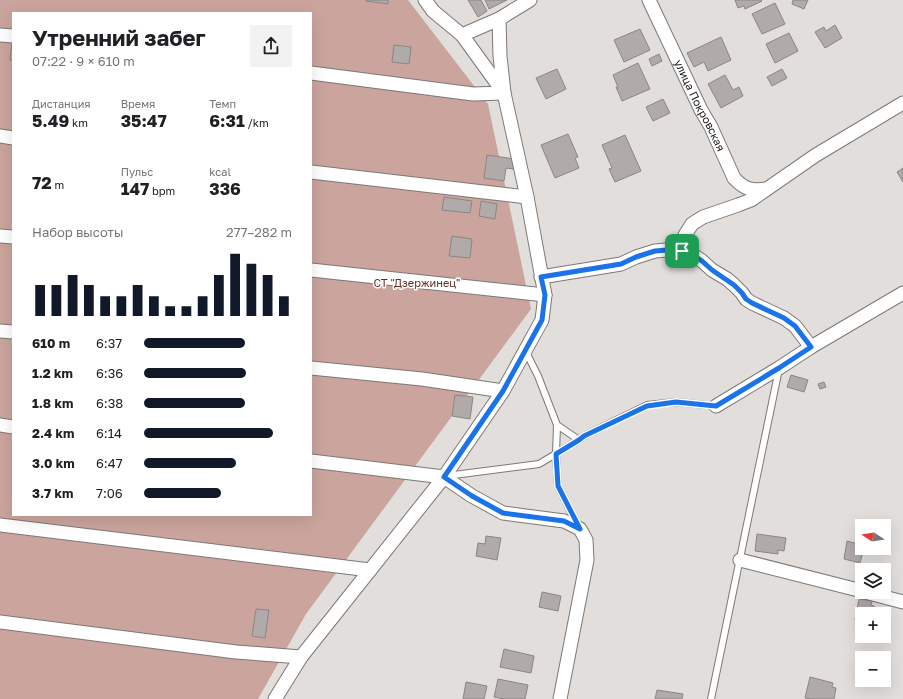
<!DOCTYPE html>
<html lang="ru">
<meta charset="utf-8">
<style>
:root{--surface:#fff;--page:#f2f2f2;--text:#202124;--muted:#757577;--accent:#111827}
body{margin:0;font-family:"Golos Text",sans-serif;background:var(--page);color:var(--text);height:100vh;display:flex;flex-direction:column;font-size:15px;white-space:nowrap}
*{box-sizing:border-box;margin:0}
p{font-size:13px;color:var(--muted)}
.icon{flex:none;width:22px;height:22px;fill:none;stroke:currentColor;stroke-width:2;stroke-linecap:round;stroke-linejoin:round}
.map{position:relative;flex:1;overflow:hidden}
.drawer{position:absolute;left:12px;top:12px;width:300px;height:504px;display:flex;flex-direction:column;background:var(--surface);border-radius:0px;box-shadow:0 4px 16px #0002}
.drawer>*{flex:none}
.needle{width:26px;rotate:282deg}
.tools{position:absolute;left:855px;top:519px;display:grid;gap:8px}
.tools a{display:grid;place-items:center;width:36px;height:36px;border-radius:0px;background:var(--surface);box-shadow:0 4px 16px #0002;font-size:20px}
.pin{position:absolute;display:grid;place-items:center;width:34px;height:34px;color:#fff;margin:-17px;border-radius:8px;box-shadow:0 2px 6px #0006}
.round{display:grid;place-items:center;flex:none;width:42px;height:42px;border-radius:0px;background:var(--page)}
.overview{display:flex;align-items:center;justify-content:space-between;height:68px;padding:0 20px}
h1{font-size:22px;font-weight:700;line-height:30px}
.stats{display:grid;grid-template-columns:repeat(3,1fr);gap:6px;height:68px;padding:4px 20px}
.stats div{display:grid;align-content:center}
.stats b{font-size:17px;font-weight:700}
.stats small{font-size:11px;font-weight:400}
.stats p{font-size:11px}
.chart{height:112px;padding:8px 20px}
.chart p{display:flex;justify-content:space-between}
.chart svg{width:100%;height:72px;margin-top:4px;stroke:var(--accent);stroke-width:6}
ul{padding:0 20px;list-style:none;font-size:13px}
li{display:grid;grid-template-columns:64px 48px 1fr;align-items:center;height:30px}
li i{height:10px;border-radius:5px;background:var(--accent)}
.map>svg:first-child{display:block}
.green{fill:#cba59d;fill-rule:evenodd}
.building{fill:#b0abaa;stroke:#8a8685}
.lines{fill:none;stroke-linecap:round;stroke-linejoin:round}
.service-casing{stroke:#7c7876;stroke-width:8}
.minor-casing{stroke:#7c7876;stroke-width:15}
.service{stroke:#fff;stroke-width:6}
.minor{stroke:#fff;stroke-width:13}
.route-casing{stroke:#fff;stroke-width:8}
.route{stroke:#1a73e8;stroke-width:5}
.labels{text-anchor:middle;stroke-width:3;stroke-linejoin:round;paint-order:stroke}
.street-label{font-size:11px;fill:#1a1818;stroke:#fff}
.park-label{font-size:11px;fill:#632e23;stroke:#fff}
</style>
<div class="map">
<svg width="903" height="699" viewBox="0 0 903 699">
<rect width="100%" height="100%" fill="#e2dedc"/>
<path class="green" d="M0,0H408L488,104L531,309L306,614L258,699H0ZM13,13H311V515H13Z"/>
<path class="building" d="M366,0H388V4L366,1Z
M468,0H481L487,11L478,17Z
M485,0H507L489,9Z
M735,0H761L762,1L745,9L744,6L738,8Z
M793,0H808L804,9L792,4Z
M775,3L785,24L762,34L752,14Z
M835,25L842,38L825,48L815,32L824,27L826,31Z
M640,29L650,50L624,62L614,40Z
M789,33L798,51L775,63L766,44Z
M721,37L731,60L708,71L704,62L694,67L687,53Z
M12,42H13V60H10Z
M394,45L411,47L409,64L392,62Z
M659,54L662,61L652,66L649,59Z
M638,63L650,89L622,101L616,87H618L613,75Z
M557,69L566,89L546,99L536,78Z
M782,69L787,78L772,86L767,77Z
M725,75L733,90L739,87L743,96L721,108L708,84Z
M663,99L670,113L653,121L646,107Z
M568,134L578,157L575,158L579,168L555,178L541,145Z
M625,135L641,171L615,182L609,169L612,168L602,145Z
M487,155L515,159L513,169L506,168L504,181L484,178Z
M903,168V182L897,172Z
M444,197L472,201L470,213L442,210Z
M481,201L497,204L495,219L479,216Z
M452,236L472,239L470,258L449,256Z
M791,375L808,380L804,392L787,387Z
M824,382L826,387L820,389L818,384Z
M455,395L473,397L470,419L452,416Z
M757,534L786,538L784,551L778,550V554L755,551Z
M486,536L501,538L497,560L476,556L478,543L485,544Z
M847,541L862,545V548H864L860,563L844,559Z
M542,592L561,596L558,611L539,607Z
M859,599L872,601L871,605L874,606L872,614H862V621L855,620Z
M256,609L269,610L265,638L252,636Z
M504,649L534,656L531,673L500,667Z
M810,677L833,683L832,687L836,688L834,699H811L805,698Z
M498,679L528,685L525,699H504L494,697Z
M466,682L487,686L484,699H463Z
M657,690L683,694L682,699H655Z"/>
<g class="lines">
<g class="service-casing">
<path id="service" d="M526,352L538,376L557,425L579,440
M557,425L556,454L558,486L578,526
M446,476L539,464L579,440L584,436L647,405L676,402L716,406
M711,699L779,369"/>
</g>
<g class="minor-casing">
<g id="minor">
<path d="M425,0L433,11L462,35L499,19L530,0"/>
<path id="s1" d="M649,0L701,110L711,127L734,178C744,189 751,191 766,189"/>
<path d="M0,35L13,36"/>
<path d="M311,73L473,94L504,93L462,35"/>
<path d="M0,136L13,138"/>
<path d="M311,172L527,197"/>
<path d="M0,236L13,237"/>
<path d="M682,251L685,235L692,224L703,217L738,205L751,200L816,155L903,103"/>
<path d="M311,270L545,295"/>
<path d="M541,277L621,264L636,257L655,251L667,250L682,251L693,255L702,261L712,270L727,279L734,285L742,293L746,299L752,303L784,318L795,326L811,347"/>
<path d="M0,331L13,332"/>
<path d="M311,368L422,379L503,391"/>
<path d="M716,406L779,368L811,347L903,293"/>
<path d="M0,425L13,427"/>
<path d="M311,461L444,477L472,496L503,513L564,521L580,529L586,540L587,560L560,699"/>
<path d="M0,525L370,570"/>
<path d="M740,560L862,591"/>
<path d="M865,592L903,602"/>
<path d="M0,622L236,652L301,657"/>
<path d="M275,699L301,657L444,477L503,391L542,320L545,295L527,197L504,93L500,56L499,19"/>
</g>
</g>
<use href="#service" class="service"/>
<use href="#minor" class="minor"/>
</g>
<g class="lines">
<g class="route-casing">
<path id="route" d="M667,250L682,251L693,255L702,261L712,270L734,285L742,293L746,299L752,303L784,318L795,326L811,347L779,368L716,406L676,402L647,406L584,436L579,440L556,454L558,486L580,529L564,521L503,513L472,496L444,477L503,391L542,320L545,295L541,277L621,264L636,257L655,251Z"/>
</g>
<use href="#route" class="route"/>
</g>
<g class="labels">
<g class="street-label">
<text dy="4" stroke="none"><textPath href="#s1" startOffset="117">улица Покровская</textPath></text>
</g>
<g class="park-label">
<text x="417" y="287">СТ "Дзержинец"</text>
</g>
</g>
</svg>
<div class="tools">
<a><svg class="needle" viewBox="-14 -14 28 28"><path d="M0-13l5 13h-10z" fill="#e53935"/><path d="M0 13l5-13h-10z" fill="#757577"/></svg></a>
<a><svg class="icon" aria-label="layers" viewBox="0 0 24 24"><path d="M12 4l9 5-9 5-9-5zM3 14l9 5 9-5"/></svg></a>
<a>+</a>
<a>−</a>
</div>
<div class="pin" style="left:682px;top:251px;background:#1e9e55"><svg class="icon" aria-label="arrive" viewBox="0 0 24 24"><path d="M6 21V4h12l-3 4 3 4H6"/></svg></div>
<section class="drawer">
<div class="overview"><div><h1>Утренний забег</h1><p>07:22 · 9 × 610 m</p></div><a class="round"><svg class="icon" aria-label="share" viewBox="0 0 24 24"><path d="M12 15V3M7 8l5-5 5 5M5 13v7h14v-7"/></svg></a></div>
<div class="stats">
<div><p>Дистанция</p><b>5.49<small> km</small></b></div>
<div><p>Время</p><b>35:47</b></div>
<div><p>Темп</p><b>6:31<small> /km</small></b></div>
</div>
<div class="stats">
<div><b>72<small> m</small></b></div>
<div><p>Пульс</p><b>147<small> bpm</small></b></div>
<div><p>kcal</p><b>336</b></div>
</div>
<div class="chart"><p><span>Набор высоты</span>277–282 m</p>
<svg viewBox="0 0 160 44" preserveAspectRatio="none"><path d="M5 44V25M15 44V25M25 44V19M35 44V25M45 44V32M55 44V32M65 44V25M75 44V32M85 44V38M95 44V38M105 44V32M115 44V19M125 44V6M135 44V12M145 44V19M155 44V32"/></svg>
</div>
<ul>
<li><b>610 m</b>6:37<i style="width:68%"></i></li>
<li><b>1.2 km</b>6:36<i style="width:69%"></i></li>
<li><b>1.8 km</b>6:38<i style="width:68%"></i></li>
<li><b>2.4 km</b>6:14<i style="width:87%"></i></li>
<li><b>3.0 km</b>6:47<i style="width:62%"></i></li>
<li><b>3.7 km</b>7:06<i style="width:52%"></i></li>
</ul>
</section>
</div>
